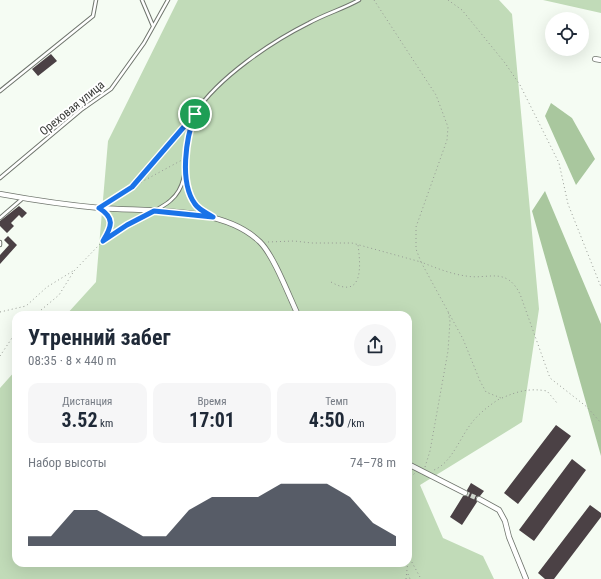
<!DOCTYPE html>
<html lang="ru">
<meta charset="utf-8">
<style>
:root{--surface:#fff;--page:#f6f6f7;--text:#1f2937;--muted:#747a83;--accent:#111827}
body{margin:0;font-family:"Roboto Condensed",sans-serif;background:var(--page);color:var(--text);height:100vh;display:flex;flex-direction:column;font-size:15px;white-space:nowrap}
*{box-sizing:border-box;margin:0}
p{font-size:13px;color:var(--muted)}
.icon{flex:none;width:22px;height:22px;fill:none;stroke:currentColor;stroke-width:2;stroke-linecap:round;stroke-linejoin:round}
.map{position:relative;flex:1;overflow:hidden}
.sheet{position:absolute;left:12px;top:311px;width:400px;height:256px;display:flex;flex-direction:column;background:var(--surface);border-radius:12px;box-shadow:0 4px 16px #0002}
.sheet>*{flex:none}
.controls{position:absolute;left:545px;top:12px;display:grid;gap:8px}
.controls a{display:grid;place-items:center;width:44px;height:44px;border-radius:50%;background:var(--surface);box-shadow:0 4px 16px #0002;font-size:20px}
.pin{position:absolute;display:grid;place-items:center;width:34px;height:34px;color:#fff;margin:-17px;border:2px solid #fff;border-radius:50%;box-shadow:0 1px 4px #0007}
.round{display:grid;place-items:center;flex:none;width:42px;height:42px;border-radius:21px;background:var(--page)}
.headline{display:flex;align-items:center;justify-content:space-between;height:68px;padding:0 16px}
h1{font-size:22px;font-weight:700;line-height:30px}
.stats{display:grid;grid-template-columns:repeat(3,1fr);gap:6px;height:68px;padding:4px 16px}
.stats div{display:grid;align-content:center;border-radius:10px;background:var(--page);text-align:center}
.stats b{font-size:20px;font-weight:700}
.stats small{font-size:11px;font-weight:400}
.stats p{font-size:11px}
.chart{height:112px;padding:8px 16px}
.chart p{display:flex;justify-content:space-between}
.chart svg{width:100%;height:72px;margin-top:4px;fill:var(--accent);opacity:.7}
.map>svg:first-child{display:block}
.green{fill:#c1dbb8}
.forest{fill:#a9c79e}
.building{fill:#4b4145}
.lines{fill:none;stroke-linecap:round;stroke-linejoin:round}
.minor-tunnel{stroke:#cfd5cd;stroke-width:4.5;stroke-dasharray:4.5 2;stroke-linecap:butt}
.service-casing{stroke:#6f756d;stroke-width:4.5}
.minor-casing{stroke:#6f756d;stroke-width:6}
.path{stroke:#969a94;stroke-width:1;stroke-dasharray:1 3;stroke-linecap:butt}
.service{stroke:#fff;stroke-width:2.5}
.minor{stroke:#fff;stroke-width:4.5}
.route-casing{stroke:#fff;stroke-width:8}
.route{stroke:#1a73e8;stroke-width:5}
.labels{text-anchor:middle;stroke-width:4;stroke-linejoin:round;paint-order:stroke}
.street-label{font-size:12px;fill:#373936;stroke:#fff}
</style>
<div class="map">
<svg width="601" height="579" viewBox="0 0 601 579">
<rect width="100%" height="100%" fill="#f5fcf3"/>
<path class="green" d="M178,0H499L512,14L539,309L522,422L420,485L443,538L483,556L494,579H0V388L16,370V563H408V315H66L96,282L108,141Z
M543,0H601V13Z"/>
<path class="forest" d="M551,103L572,118L595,159L576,185L545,116Z
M545,191L601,324V456L532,211Z"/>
<path class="building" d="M51,54L57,61L38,76L32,69Z
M19,206L27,213L22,218L19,215L11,223L14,226L7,233L0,226V221Z
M8,236L17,245L0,264V255L9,245L4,240Z
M556,425L571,436L518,504L504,493Z
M572,459L586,470L534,541L519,530Z
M471,483L484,491L480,496L476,497L477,502L462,525L450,517L463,496L468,495L467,490Z
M590,505L601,513V517L554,579H545L538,573Z"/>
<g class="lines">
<path class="minor-tunnel" d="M465,493L479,499"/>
<g class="service-casing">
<path id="service" d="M142,0L153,26
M0,91L93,16L96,0
M0,178L81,110L111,89L144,43L168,0
M101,210C115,218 111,229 103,241
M156,210C161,207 167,204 171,200C195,180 180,137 195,113C219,77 271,42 309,23C325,14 343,9 359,0
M0,218L22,199
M0,242V245"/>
</g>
<g class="minor-casing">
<path id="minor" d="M595,59L601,60
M0,194C33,200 66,205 100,208C149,212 222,205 260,242C274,256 289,296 298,315
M408,464L465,493
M479,499L499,510L505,521L509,537L526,579"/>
</g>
<path class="path" d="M374,0L436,95L448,127L447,140L416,227V249L421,262C436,268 451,274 466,276C488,280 506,266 520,294L550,378L587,407L601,423
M448,0L462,10L505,63L520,85L559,163L568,204L601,287
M187,181L195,204L201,210
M134,186L182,160
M108,203L132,187L186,124
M112,234L144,216
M268,242L294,241L312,243H352L421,262L463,339L480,381L486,392L501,398C491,404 482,411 474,420C460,436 453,462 434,470
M331,282C363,300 361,267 358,245
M0,312L26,306L47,287L73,271
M35,315L59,295L74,271L100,244
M0,356L16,332
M502,398C518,391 530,388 547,391L557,403
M425,467L430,451L448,351L450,321L448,311
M408,480L415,473
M408,555L421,579
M408,574L410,579
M406,579L408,560"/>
<use href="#service" class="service"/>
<use href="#minor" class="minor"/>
</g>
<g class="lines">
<g class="route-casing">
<path id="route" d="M195,114C186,138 179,182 195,204C199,210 207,213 213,217L154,211L127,225L103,241C112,226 115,218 99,208L132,187Z"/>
</g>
<use href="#route" class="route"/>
</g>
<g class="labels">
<g class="street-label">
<text transform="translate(72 108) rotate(-39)" y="4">Ореховая улица</text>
</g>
</g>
</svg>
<div class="controls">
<a><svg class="icon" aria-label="locate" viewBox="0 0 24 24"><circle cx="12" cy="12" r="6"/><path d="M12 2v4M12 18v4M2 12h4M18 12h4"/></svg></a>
</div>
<div class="pin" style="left:195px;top:114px;background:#1e9e55"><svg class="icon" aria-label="arrive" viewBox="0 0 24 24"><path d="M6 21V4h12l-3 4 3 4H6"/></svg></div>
<section class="sheet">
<div class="headline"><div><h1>Утренний забег</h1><p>08:35 · 8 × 440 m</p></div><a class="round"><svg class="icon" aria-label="share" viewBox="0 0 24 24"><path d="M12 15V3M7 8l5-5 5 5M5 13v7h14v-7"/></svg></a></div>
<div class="stats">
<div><p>Дистанция</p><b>3.52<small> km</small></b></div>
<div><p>Время</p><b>17:01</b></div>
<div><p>Темп</p><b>4:50<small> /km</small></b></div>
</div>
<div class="chart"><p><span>Набор высоты</span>74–78 m</p>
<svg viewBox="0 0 160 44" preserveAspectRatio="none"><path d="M0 44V38L10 38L20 22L30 22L40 30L50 38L60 38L70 22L80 14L90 14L100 14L110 6L120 6L130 6L140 14L150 30L160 38V44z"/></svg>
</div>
</section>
</div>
